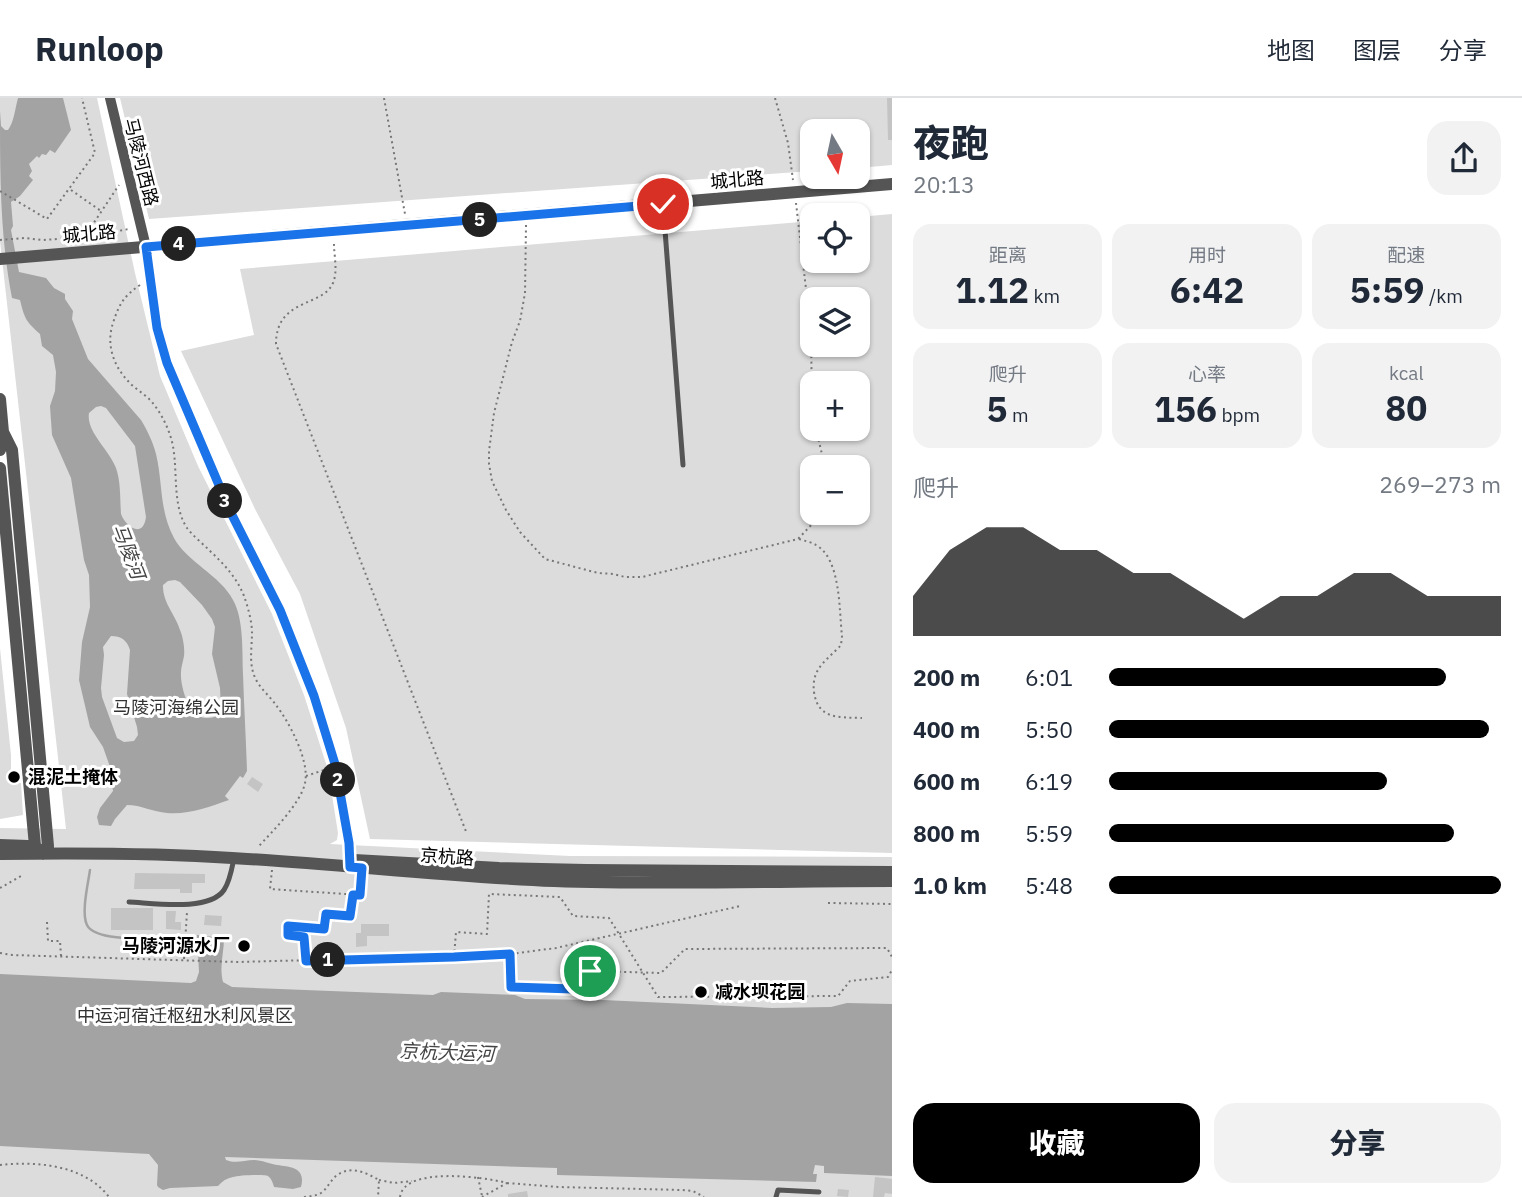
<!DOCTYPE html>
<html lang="zh">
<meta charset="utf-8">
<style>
:root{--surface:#fff;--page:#f2f2f3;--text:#1f2937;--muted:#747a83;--line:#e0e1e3;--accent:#000}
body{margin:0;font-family:"IBM Plex Sans","Noto Sans SC",sans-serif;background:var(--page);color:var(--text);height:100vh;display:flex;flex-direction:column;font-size:26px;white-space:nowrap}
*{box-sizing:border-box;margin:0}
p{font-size:23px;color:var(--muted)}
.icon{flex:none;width:38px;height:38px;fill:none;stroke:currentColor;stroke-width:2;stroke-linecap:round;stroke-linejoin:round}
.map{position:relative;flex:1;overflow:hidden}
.drawer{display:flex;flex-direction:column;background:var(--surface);width:630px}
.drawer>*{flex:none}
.needle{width:46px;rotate:171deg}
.fabs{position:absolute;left:800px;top:21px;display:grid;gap:14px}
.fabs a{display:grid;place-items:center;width:70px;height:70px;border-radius:14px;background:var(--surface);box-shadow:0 2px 5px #0004;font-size:35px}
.pin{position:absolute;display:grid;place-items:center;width:60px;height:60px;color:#fff;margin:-30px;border:4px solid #fff;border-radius:50%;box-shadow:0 2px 7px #0007}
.km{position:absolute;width:35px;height:35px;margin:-18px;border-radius:50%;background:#222;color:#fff;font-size:19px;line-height:35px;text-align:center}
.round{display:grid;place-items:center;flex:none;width:74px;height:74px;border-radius:21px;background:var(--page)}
.head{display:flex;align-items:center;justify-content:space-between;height:119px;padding:0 21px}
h1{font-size:38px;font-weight:800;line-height:52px}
.stats{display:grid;grid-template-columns:repeat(3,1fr);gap:10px;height:119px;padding:7px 21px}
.stats div{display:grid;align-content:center;border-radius:18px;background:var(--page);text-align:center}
.stats b{font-size:35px;font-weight:800}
.stats small{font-size:19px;font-weight:400}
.stats p{font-size:19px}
.chart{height:196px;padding:14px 21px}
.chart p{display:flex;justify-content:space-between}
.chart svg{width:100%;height:126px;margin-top:7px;fill:var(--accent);opacity:.7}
.action{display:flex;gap:14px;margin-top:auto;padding:14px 21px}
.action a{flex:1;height:80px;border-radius:21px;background:var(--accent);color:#fff;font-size:28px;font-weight:800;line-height:80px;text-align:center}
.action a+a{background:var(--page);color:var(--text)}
ul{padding:0 21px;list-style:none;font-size:23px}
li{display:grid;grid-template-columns:112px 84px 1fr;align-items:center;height:52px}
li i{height:18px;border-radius:9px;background:var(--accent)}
header{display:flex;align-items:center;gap:42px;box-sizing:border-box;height:98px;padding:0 35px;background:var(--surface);border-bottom:2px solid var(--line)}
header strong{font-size:33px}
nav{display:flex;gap:38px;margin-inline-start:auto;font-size:24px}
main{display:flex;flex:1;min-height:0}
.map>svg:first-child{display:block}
.green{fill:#dcdcdc;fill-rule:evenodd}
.water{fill:#a3a3a3;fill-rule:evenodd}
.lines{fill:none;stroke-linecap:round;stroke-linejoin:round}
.stream{stroke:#a3a3a3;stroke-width:2.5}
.building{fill:#c4c4c4}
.path{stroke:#777;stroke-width:2;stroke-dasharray:2 3.5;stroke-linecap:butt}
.service{stroke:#555;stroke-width:5}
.minor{stroke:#555;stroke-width:10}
.tertiary{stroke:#555;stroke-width:12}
.route-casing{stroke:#fff;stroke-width:14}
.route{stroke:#1a73e8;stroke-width:9}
.poi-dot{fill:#000;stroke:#fff;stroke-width:2.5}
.labels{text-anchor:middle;stroke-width:6;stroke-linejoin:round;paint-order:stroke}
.street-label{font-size:18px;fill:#000;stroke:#fff}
.park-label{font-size:18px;fill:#333;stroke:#fff}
.poi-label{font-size:18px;font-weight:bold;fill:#000;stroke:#fff;text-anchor:start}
.water-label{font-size:19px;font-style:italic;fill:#444;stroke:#fff}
</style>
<header>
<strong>Runloop</strong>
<nav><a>地图</a><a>图层</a><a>分享</a></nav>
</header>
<main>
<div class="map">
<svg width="892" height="1099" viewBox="0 0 892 1099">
<rect width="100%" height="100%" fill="#fff"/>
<path class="green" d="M0,0H97L135,175L160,278L198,368L272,516L304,597L328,672L338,735L337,742L330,746L570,758L892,759V1099H0V730L66,731L0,143Z
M120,0H892V67L858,70V33H812V73L149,121Z
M892,116V755L370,741L346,630L300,496L255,411L181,253L254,237L240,171L812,123V163H858V119ZM812,201H858V247H812ZM812,285H858V331H812ZM812,369H858V415H812Z
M0,550L11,657V673L8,678L17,685H21L23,717L0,721Z"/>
<path class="water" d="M18,0H63L71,32L55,55L50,52L46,57L42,56L39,60L37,58L29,66L32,73L29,78L33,82L20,98L11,104L13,128L11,132L19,174L46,180L54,190L65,196V201L73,213L72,221L88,261L141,322C147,332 153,344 156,356C163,385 159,412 174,440C186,463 221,478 233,502C244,521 242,554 243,576C244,609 246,641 247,673L243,680L240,678L225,698L229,702C209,709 188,717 167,715C153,714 141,707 127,707L115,721L111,728L99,727L97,719L100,710L113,693L109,666L103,649L90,629L79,582L82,544L90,509L89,477L84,462L71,380L52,337L50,308L55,293L56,274L53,257L42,248L40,236C26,223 25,222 20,202L12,200C0,139 0,75 0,13L1,28L5,32H8C14,24 15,11 18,0ZM101,308L106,310L135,348L146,419C143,441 126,429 121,416C120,402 121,384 116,370C109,351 86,334 89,315L96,309ZM175,482L180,484L202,507L212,521L215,529L212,556L220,590L221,612C218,617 215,620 208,620C190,622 180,590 181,574C181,569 183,564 184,558C185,551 183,539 180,532C175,516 162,504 163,487L168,483ZM111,538C121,538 127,542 130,552L127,596L137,629L138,637L134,643L124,644L117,640L102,599L101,590L104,557L103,549Z
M197,837L224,840C224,855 219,869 223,884L232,889L433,897L441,894L515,897L525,901L603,902L772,910L831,909L847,905L892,906V1078L824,1075V1068L815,1067L813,1076H817L816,1084L557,1077V1070L225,1059L226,1062C236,1066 244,1062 254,1062C262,1062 270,1066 277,1067C292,1069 306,1070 301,1089L293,1091L274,1089C273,1085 271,1080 268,1078C264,1076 238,1077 233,1079C227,1080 222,1083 218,1088L170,1090L163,1092L158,1089L157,1087L158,1067L149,1056L0,1048V876L191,885L196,883L199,874Z"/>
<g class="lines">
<path class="stream" d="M90,772C88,786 81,815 87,827C95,844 149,840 166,840"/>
</g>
<path class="building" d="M887,0H892V42H888Z
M11,673L21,680L17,685L8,678Z
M252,679L263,686L258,694L247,686Z
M135,775L205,776V785H192V795H180V791H134Z
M111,810H153V832H111Z
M166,813H176L175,824H181V832L166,831Z
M205,817L222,818L221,828L204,827Z
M361,826H389V838H367V848L356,849V835H361Z
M875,1079L892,1081V1096L885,1095L884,1099H873Z
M838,1091L849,1092L848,1099L837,1098Z
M527,1093L528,1099H508V1096Z"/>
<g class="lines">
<path class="path" d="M384,0L405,116
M775,0L788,45L793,82
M71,92L101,113
M0,93L47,121L95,55L82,0
M796,105L811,234L812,309
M526,127L525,195L520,223L512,244L494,315L489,353V366L492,383L506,412L520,434L545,461L598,475L613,476L625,479H642L798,441L815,423L819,415
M85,138L119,87
M0,142L24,140L43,142L85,139L129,131
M334,146C334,158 338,173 333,185C323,209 276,200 276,246L467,736
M140,187C124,198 119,206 113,225C106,246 113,267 128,283C135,291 145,296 152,304C160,314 166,325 170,337C180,365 170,404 187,430C193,438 202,445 209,452C224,466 237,480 244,498C248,509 252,524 252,535C252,548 249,564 254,577C258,589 269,597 276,607C289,624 310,663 305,685C301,705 272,734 258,749
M816,331L825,369
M799,441C805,443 811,444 816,447C841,461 839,512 842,538L841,547C834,555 823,563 818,572C814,578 813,587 814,594C818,622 839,619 862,620
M306,678L324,672
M272,772L270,791L360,797L361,782
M0,790L21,778
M828,805L892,806
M47,824L48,843H60L61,858
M0,855L12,857L237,864L503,857L556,850L740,808
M510,856L511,889L573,891L590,873L661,875L685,851L887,850L892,859
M454,859L456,834L487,836L489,796L560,799L573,818L609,820L658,899L838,898L850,883L888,879L892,872
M184,861L187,814
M306,862L304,839L288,837V828L324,831L326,816L350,818L352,798
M0,1067C37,1063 85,1067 109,1099
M478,1079L482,1098
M379,1082L394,1085L412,1083
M507,1085L558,1089L682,1092L693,1093L704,1099
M304,1099C310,1098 316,1098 321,1095C327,1091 330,1083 336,1078C350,1067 365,1074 379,1082L378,1099
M400,1099C404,1068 485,1079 507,1085L482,1099"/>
<path class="service" d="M663,106L683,367
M129,804C153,805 209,814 224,792C230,783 232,770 234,760
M776,1099L778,1092L819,1094"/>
<path class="minor" d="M110,0L146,149L157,230L167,265L230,413L280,512L314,598L335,666L349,745L350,769"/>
<path class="tertiary" d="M0,161L892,86
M0,301L3,334L0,352
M0,370L35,748L43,756L48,748L12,352L3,334
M0,747L28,748
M0,756C78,755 155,755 232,760C340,766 446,779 554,783C666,787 779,783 892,783
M354,762L499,770L586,772L892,774"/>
</g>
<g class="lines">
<g class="route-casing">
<path id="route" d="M590,873L573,891L511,889L510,856L454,859L306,863L304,839L288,837V828L324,831L326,816L350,818L353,797H360L362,770L350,769L349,745L335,666L314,598L280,512L230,413L167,265L157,230L146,149L663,106"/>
</g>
<use href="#route" class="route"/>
</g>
<g class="poi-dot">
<circle cx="14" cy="679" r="7"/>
<circle cx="244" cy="848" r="7"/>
<circle cx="701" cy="894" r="7"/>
</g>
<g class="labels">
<g class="street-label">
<text transform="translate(141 64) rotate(76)" y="6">马陵河西路</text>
<text transform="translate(737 82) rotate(-5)" y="6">城北路</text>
<text transform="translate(89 136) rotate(-5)" y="6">城北路</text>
<text transform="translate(447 759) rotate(4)" y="6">京杭路</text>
</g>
<g class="park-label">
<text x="176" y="616">马陵河海绵公园</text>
<text x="185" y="924">中运河宿迁枢纽水利风景区</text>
</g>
<g class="poi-label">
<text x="28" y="685">混泥土掩体</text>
<text x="230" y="854" text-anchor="end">马陵河源水厂</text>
<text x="715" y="900">减水坝花园</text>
</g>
<g class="water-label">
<text transform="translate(129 453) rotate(69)" y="7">马陵河</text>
<text transform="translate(447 954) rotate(2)" y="7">京杭大运河</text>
</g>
</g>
</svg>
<div class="fabs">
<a><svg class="needle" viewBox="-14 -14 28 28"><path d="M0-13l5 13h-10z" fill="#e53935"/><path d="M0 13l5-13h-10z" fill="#747a83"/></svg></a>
<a><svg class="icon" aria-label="locate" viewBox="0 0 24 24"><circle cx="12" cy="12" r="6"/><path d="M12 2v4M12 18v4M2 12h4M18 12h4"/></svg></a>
<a><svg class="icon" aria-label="layers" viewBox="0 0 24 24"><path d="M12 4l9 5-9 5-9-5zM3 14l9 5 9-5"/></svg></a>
<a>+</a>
<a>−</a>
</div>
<div class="pin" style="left:590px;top:873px;background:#1e9e55"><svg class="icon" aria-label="arrive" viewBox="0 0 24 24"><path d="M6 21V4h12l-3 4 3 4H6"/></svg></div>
<div class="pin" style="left:663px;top:106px;background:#d93025"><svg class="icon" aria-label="check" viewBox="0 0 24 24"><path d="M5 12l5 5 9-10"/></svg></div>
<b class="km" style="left:328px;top:862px">1</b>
<b class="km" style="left:338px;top:682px">2</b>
<b class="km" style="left:225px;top:403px">3</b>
<b class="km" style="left:179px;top:146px">4</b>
<b class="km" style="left:480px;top:122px">5</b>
</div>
<section class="drawer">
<div class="head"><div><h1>夜跑</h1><p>20:13</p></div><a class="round"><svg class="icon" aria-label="share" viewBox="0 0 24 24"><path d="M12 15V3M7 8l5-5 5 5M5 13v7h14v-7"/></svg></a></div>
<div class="stats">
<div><p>距离</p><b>1.12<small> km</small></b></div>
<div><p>用时</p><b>6:42</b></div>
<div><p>配速</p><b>5:59<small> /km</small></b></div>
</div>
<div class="stats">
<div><p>爬升</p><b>5<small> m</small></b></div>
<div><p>心率</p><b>156<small> bpm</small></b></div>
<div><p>kcal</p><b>80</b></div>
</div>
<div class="chart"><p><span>爬升</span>269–273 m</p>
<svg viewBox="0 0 160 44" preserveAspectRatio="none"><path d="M0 44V30L10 14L20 6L30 6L40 14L50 14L60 22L70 22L80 30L90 38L100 30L110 30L120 22L130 22L140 30L150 30L160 30V44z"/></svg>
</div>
<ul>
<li><b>200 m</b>6:01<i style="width:86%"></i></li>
<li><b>400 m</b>5:50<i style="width:97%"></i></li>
<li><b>600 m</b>6:19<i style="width:71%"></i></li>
<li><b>800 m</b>5:59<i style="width:88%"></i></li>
<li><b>1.0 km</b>5:48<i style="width:100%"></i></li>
</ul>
<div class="action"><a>收藏</a><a>分享</a></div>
</section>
</main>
